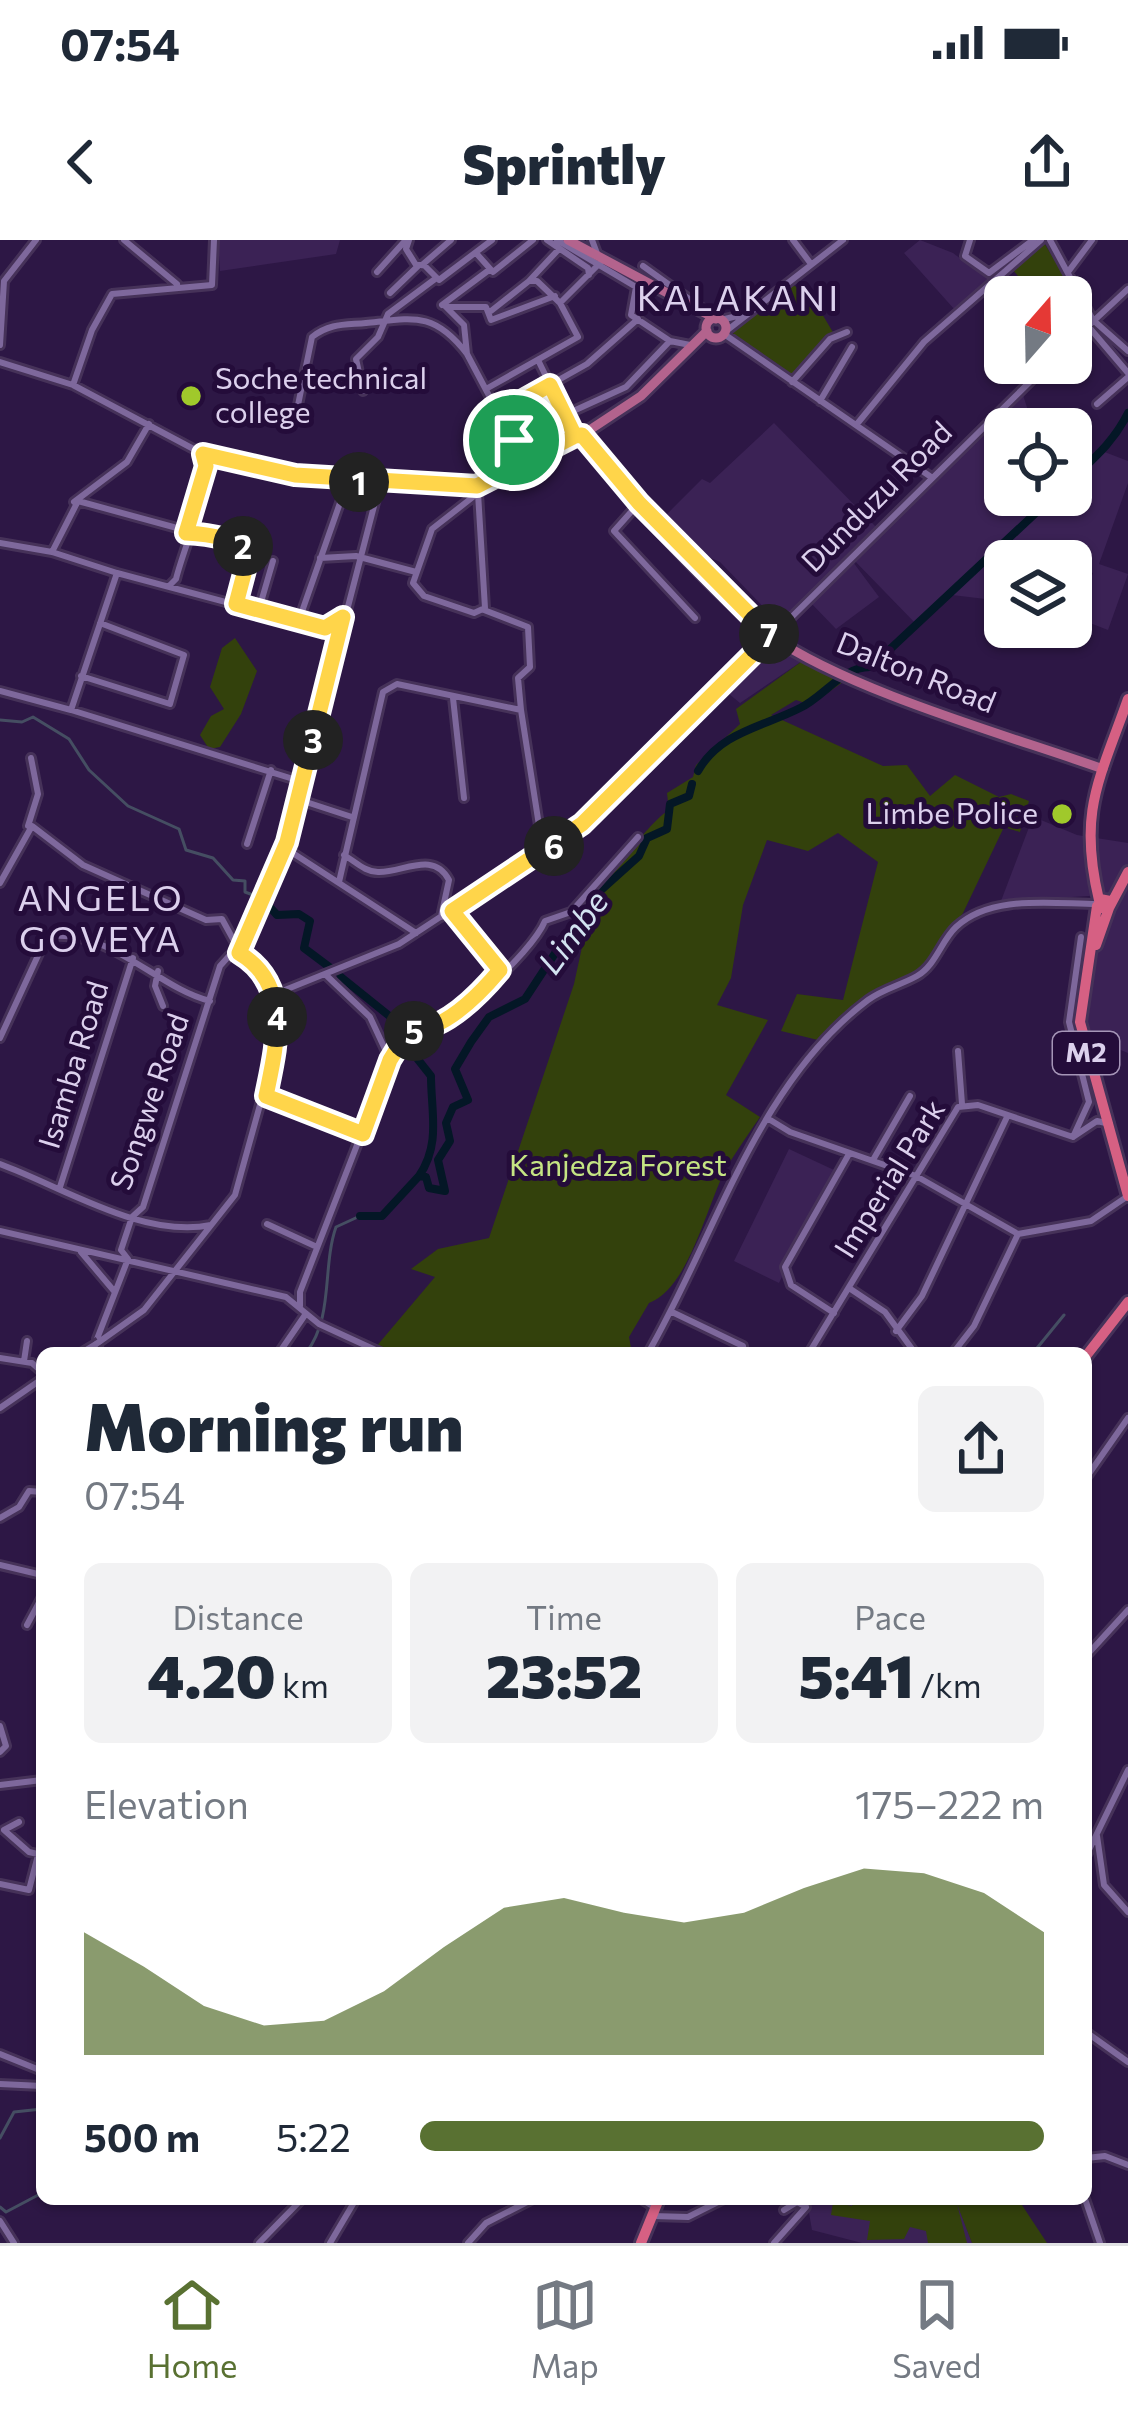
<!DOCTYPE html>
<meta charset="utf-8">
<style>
:root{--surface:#fff;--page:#f2f2f3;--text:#1f2937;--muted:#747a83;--line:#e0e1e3;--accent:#597132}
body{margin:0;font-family:Commissioner,sans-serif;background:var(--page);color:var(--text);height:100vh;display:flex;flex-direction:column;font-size:45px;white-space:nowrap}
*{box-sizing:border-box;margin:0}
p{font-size:39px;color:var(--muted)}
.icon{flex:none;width:66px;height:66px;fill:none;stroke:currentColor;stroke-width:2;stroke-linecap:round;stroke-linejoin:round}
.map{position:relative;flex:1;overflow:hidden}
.drawer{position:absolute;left:36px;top:1107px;width:1056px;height:858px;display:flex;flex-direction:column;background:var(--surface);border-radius:18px;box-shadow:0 3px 9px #0004}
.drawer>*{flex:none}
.needle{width:78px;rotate:20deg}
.buttons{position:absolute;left:984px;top:36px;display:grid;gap:24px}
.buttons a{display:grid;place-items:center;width:108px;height:108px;border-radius:18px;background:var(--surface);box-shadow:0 3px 9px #0004;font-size:60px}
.pin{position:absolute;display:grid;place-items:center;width:102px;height:102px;color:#fff;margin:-51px;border:6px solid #fff;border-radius:50%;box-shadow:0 3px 12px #0007}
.km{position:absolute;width:60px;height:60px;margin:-30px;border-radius:50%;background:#222;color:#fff;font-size:33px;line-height:60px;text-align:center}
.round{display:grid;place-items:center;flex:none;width:126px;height:126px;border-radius:18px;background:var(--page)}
.head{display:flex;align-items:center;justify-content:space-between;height:204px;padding:0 48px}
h1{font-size:66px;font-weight:800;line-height:90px}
.figures{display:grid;grid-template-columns:repeat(3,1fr);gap:18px;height:204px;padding:12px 48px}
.figures div{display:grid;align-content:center;border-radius:18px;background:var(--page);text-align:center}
.figures b{font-size:60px;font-weight:800}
.figures small{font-size:33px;font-weight:400}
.figures p{font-size:33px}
.chart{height:336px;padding:24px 48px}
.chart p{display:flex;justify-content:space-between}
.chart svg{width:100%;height:216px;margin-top:12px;fill:var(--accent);opacity:.7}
ul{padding:0 48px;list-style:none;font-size:39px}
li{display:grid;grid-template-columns:192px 144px 1fr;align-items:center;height:90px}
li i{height:30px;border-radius:15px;background:var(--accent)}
.status{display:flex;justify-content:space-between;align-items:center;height:84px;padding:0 60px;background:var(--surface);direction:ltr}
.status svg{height:33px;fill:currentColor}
header{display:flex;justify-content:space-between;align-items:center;height:156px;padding:0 48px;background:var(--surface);font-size:54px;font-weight:800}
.tab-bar{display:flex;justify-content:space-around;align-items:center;height:168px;border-top:3px solid var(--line);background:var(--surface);font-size:33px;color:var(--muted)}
.tab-bar a{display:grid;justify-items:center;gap:6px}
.tab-bar .active{color:var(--accent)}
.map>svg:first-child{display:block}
.built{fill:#3b2255}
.green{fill:#33410c}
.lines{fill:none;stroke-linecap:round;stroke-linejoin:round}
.stream{stroke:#454e62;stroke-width:3}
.river{stroke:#041726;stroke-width:8}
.minor-casing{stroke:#463259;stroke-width:12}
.major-casing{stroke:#463259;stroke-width:15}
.highway-casing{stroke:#463259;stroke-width:16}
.minor{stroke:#7e689c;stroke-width:6}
.major{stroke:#b3638d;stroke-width:9}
.highway{stroke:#d66083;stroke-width:10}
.minor-bridge-casing{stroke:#463259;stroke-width:12;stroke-linecap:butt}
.minor-bridge{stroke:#7e689c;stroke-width:6}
.route-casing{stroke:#fff;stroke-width:24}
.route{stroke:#ffd54a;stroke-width:15}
.poi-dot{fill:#a0c92b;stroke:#240c3a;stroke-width:4.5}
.labels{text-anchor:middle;stroke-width:10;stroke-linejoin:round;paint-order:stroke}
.shield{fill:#240c3a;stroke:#a595b7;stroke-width:3}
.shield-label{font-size:27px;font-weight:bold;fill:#dcd0ed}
.poi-label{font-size:30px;fill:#dcd0ed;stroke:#240c3a;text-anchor:start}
.street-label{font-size:30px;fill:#dcd0ed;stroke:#240c3a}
.park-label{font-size:30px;fill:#c5e583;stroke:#240c3a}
.water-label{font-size:33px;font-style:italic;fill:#d3e3f1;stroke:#240c3a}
.quarter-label{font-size:36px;letter-spacing:3px;fill:#dcd0ed;stroke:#240c3a}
</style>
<div class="status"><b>07:54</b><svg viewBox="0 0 49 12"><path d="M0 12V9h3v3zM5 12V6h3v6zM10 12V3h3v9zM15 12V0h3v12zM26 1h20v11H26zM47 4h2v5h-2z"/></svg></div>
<header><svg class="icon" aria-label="back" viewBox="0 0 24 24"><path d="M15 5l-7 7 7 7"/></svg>Sprintly<svg class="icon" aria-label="share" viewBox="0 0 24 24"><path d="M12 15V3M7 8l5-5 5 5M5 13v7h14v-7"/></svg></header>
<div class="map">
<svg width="1128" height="2003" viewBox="0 0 1128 2003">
<rect width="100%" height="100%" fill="#2d1745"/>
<path class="built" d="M218,0H340L336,14L220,31Z
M920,0L953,13L989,40L955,70L904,13Z
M1023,155L1034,189H1005V255H1021L1037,269L1052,255H1071V238L1102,211L1128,221V243L1099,324L1128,334L1108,390L1077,378L1093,333L1071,321H1005V338L994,360L952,355L918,386L851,317Z
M774,183L876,287L779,383L720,322L690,309L664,277L702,239L710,243Z
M853,322L879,357L836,389L810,362Z
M770,400L805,419L740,463L723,449Z
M1041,580L1077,595L1128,603V813L1086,796L1095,720L1117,662L1106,655L1001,661L1031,582Z
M789,909L834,930L779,1043L734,1021Z
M801,1959H956L972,2003H862L812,1990L808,1967Z"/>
<path class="green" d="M1043,1L1068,42L1053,57H1036L1012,29Z
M791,43L815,62L834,94L794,138L733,95L734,84Z
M235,398L257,431L241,474L220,507L209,509L200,495L211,476L224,469L210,447L222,408Z
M805,419L847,439L811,465L796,460L771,475L883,526L907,525L930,556L955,535L999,557L1011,554L1029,561L1020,592L1004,587L963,673L933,714L920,729L872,752L818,800L781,791L797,754L843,760L878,622L838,593L808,611L767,600L743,665L731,738L717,765L768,780L726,855L760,877C749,893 738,909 728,925C707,962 690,1048 649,1063L629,1097L632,1113H385L375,1108L435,1037L411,1029L438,1009L489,998L574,744L582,707L577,676C599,652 648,582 669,570L667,553L693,537L696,525L740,484L736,469Z
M854,1959H1018L1047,2003H972L957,1964L967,2003H928L926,1991L910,1987L904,1999L867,2000L870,1981L831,1975L833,1962L852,1966Z"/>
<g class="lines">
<path class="stream" d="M0,480L22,482L33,477L69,499L89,530L128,566L179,589L186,610L213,618L233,640L245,641V652L258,657
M306,1113C334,1077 322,1027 336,987L360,976
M1033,1113L1064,1075
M0,1898L14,1872L42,1869
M0,1967L6,1972L42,1953"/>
<path class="river" d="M1071,240C1093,219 1113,203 1128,173
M698,531C720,492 763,487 800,468C825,456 843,426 871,427L1055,255
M267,664L277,675L299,674L310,681L304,708L336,732
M341,737L408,791L412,812L431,836C431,872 441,904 419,936
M360,976H382L419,936L426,937L429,948L445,951L438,920L450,901L446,883L453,867L468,860L455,829L471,802L489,777L525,759L590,660L639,616L647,598L667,589L670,564L689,556L692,544"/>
<g class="minor-casing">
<path id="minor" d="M124,0L177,44
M409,0L406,9L416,25H424L439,40L492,0
M547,0L588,28L589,35
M557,0L636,47L631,75L670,101L690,105
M592,0L598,16
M793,0L811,24
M970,0L965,16L989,33L1033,0
M1050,0L1093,80L1128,111
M476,13L493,32L533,0
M422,25L451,0
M643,26L703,69
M377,32L404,2
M1068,32L1092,0
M529,41L559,9
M390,53L418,26
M560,63L600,23
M442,65L489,30
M445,66L464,85L467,114L512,199L626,147L670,101
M448,67H486L491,80L555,56
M721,80L741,75
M1088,86L1128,133
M725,92L843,0
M724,94L931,237
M1071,102L1128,49
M0,105L4,41L36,0
M538,120L575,196
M0,122L73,145L203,214L295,235L477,246L582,195
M792,142L830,99L847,92
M73,145L92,90L112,54L212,45L214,0
M486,149L578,97L560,63L537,41H529L491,71
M363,151L356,119L378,97L388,74L435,39
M820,161L852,107
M1097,164L1128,137
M298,165L312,97C330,83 345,85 366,83C413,78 434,71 467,114
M498,174L587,124L638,79
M857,184L924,102L1041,0
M477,246L478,253L485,368L474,373L424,356L413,343L432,289L478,253
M74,262L127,222L149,184
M639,263L614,291L695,378
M0,303L52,312L117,333
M52,312L78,261L199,294L206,300L226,298L250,312L236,363
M320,318L356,316L416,332
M169,346L176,339C185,303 211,250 203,214
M259,369L273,321
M484,370L528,387L530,427L518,438L521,470
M299,380L348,240
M81,436L170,464L184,415L100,383
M0,451L71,470
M453,458L464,558
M303,542L71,470L117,333L319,387L331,386L343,377
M300,560L352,577
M28,586L38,554L31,518
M247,604L271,530
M285,608L416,693
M344,615C356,622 365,632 378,632C403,633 433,610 449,640L441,677
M339,642L383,452L397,444L521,470L543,611
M0,643L32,586L83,625L206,680L222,679L239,710
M453,672L500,730
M239,713L287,602L380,243
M158,731L155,746L163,766
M275,754L399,704L582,584L1049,123
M0,798L41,709L53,696C114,692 158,748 210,761
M958,811L962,864
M391,819L408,791C447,792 531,714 545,681L571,672L638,597
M266,856L363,894
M767,878L790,892L916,936L1018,994L1091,981L1128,956
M1073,897L1089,862L1069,782L1081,697
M873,920L910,856
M0,924C63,947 143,999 211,985
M60,947L133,718
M267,984L317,1007
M0,991L286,1057L319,1084L382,1113
M81,1012L114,1051
M849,1048L885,1072L915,1113
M300,1066V1052L390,820L370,777L327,736
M672,1072L743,1106L744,1113
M834,1073L791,1045L785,1027L849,914
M896,1091L922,1056L1007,877
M99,1102L144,1070L235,955L278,800L275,754L242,714L229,716L220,726L143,967L132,977L121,1010L128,1019L97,1099L99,1113
M81,1113L96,1104
M279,1113L305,1075
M648,1113C715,997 757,843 868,760C883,749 901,745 917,736C936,725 941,701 956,687C991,654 1053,664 1097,664
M809,1113L958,867L978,865L1073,897L1097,881L1110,884
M953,1113L974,1086L1018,994
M0,1118L32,1123L42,1132
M24,1121L27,1101
M0,1168L42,1139
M1086,1238L1128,1178
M0,1278L19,1267L29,1251L42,1252
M0,1325L42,1335
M27,1385L42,1357
M1086,1416L1128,1370
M0,1512L6,1506L0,1486
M0,1545L42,1540
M19,1582L4,1590L29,1612L42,1615
M1097,1596L1104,1645L1128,1672
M1086,1616L1128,1530
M0,1644L29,1650L38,1615
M1086,1792L1128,1822
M0,1814L42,1831
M0,1844L42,1846
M1086,1918L1105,1916L1128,1925
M641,1959L654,1967
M1085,1959L1100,2003
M653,1976L688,1977L724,1959
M0,1981L14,2003
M259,2003L302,1959
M330,2003L356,1959
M468,2003L486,1983L533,1959
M774,2003L806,1967L797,1962L784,1970"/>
</g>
<g class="major-casing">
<path id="major" d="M568,0L716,79
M706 88a10 10 0 1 1 20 0a10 10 0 1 1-20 0Z
M707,91L641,156L582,195C614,245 722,362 771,396C852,452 1007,495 1103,529"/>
</g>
<g class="highway-casing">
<path id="highway" d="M1099,660C1078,572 1099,541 1128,459
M1110,661L1100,659L1099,668H1109L1128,632
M1097,666L1080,782L1128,956
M1096,705L1109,668
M1086,1116L1128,1062
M641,2003L659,1959"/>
</g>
<use href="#minor" class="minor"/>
<use href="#major" class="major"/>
<use href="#highway" class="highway"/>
<g class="minor-bridge-casing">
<path id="minor-bridge" d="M96,1104L99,1102"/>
</g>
<use href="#minor-bridge" class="minor-bridge"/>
</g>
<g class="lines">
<g class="route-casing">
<path id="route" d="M514,200L566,178L575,196L477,246L295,235L203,214L206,226L186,293C205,294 233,297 250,311L236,364L325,388L343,377L287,602L239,713C293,745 276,807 266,856L363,894L390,820L408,791C443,792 479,755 500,730L452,671L582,584L771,396L639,263L582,195L575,196L550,145L498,174L514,200"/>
</g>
<use href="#route" class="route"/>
</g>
<g class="poi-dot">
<circle cx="191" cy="156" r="12"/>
<circle cx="1062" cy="574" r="12"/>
</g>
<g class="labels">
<rect class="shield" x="1053" y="792" width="66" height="42" rx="9"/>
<g class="shield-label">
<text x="1086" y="822">M2</text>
</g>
<g class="poi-label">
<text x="215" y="149">Soche technical<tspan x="215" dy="34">college</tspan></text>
<text x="1038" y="584" text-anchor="end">Limbe Police</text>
</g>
<g class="street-label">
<text transform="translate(877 257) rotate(-45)" y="10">Dunduzu Road</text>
<text transform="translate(916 433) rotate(22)" y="10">Dalton Road</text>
<text transform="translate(74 825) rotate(-73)" y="10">Isamba Road</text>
<text transform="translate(150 862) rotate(-71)" y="10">Songwe Road</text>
<text transform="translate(890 939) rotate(-58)" y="10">Imperial Park</text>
</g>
<g class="park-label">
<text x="618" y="936">Kanjedza Forest</text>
</g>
<g class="water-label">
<text transform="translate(573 692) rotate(-54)" y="12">Limbe</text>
</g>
<g class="quarter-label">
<text x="739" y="71">KALAKANI</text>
<text x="101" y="671">ANGELO<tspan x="101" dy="41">GOVEYA</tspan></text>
</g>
</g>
</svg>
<div class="buttons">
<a><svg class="needle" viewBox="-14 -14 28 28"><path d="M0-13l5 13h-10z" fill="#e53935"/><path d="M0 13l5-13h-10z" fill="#747a83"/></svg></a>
<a><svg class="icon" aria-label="locate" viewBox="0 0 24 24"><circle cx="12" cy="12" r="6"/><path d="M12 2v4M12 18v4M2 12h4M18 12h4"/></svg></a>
<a><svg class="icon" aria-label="layers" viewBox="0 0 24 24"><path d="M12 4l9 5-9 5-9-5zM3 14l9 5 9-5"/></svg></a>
</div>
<div class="pin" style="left:514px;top:200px;background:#1e9e55"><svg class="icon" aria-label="arrive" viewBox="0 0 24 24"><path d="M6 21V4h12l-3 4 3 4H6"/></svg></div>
<b class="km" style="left:359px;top:242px">1</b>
<b class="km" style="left:243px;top:306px">2</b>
<b class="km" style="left:313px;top:500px">3</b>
<b class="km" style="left:277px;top:777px">4</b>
<b class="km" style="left:414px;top:791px">5</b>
<b class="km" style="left:554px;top:606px">6</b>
<b class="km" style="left:769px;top:394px">7</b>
<section class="drawer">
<div class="head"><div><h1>Morning run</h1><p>07:54</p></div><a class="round"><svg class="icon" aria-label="share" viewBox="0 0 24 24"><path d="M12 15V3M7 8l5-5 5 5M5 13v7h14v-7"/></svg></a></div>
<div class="figures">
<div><p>Distance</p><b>4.20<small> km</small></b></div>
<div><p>Time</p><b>23:52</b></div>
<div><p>Pace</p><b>5:41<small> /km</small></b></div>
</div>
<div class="chart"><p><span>Elevation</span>175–222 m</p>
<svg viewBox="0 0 160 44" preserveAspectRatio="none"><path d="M0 44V19L10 26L20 34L30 38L40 37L50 31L60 22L70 14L80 12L90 15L100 17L110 15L120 10L130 6L140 7L150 11L160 19V44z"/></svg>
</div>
<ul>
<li><b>500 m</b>5:22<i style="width:100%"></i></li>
</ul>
</section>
</div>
<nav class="tab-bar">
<a class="active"><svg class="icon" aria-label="home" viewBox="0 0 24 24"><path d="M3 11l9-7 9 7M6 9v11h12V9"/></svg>Home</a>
<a><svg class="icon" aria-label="map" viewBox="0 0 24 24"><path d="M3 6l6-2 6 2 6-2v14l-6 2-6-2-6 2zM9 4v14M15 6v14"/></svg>Map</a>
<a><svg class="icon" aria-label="saved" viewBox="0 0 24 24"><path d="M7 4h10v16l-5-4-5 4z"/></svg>Saved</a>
</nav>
